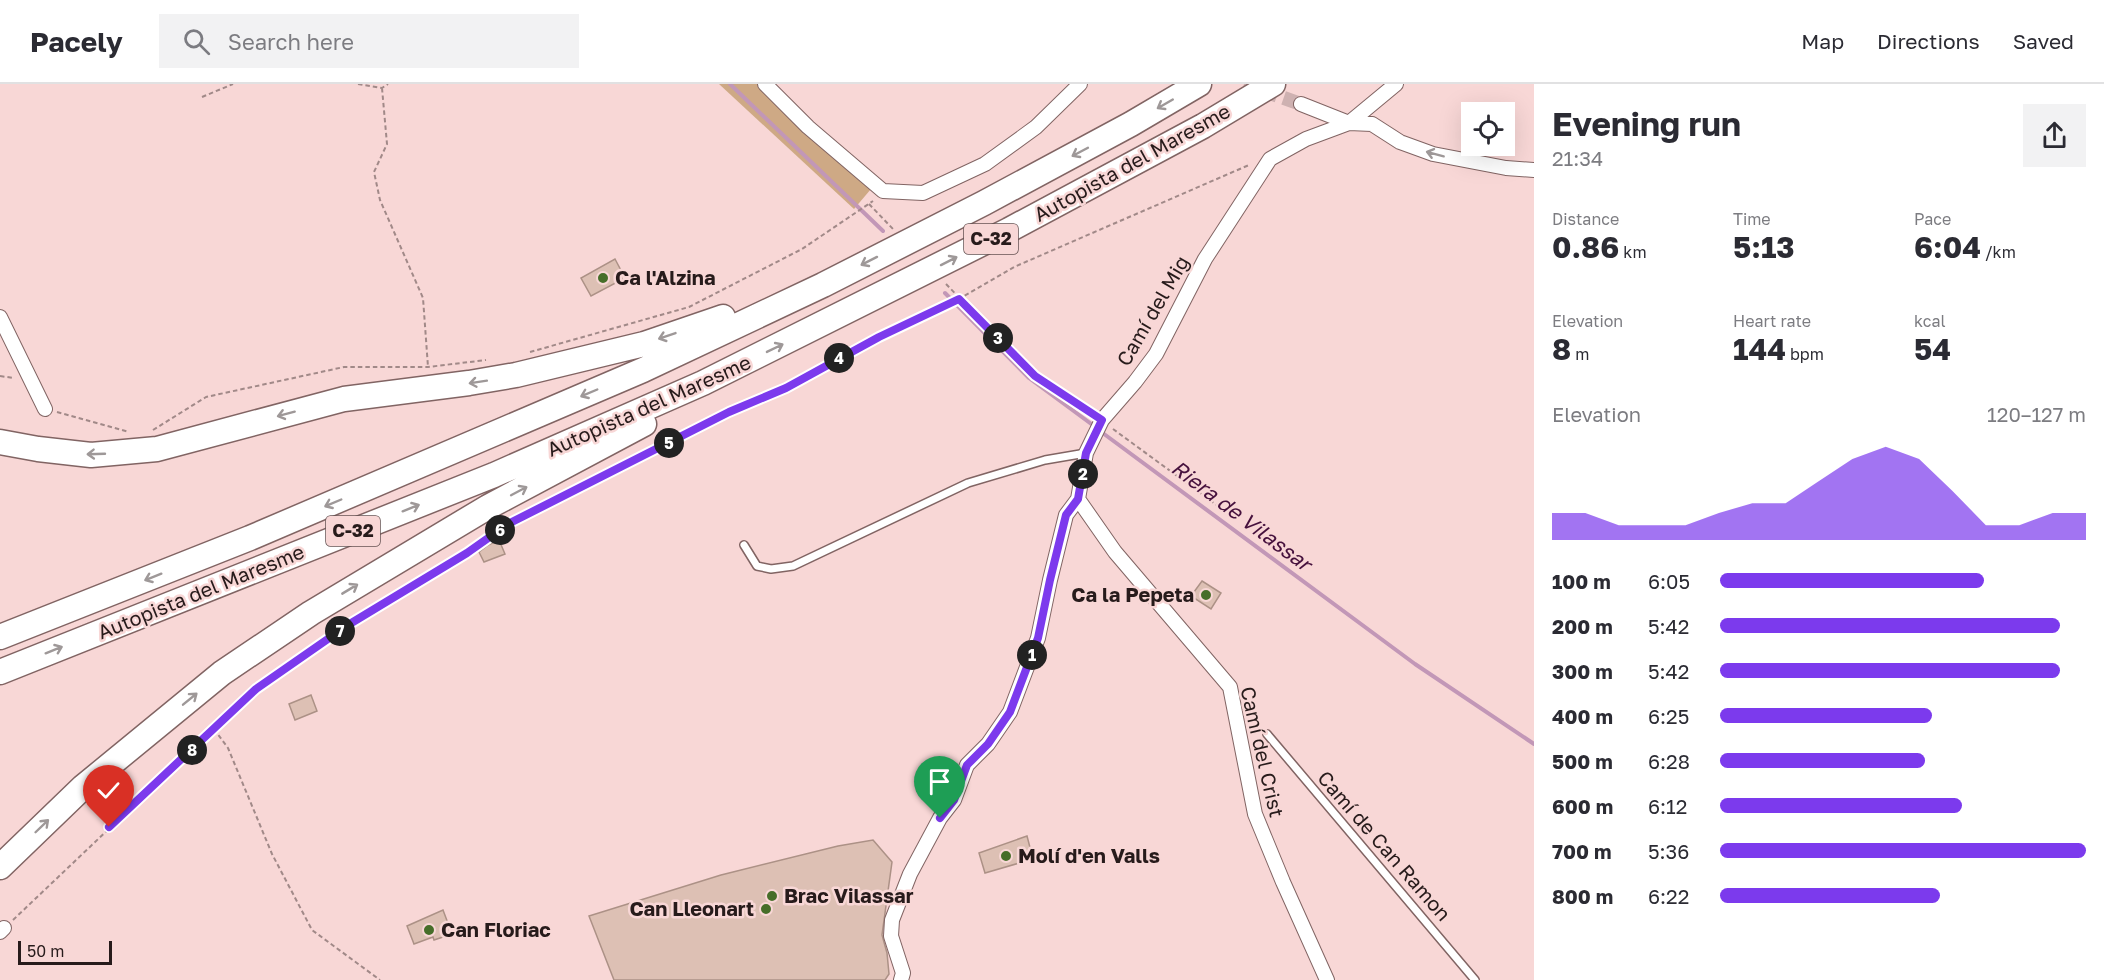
<!DOCTYPE html>
<meta charset="utf-8">
<style>
:root{--surface:#fff;--page:#f2f2f3;--text:#2b2b33;--muted:#7c7c81;--line:#e1e1e2;--accent:#7c3aed}
body{margin:0;font-family:"Golos Text",sans-serif;background:var(--page);color:var(--text);height:100vh;display:flex;flex-direction:column;font-size:22px;white-space:nowrap}
*{box-sizing:border-box;margin:0}
p{font-size:20px;color:var(--muted)}
.icon{flex:none;width:33px;height:33px;fill:none;stroke:currentColor;stroke-width:2;stroke-linecap:round;stroke-linejoin:round}
.map{position:relative;flex:1;overflow:hidden}
.panel{display:flex;flex-direction:column;background:var(--surface);width:570px}
.panel>*{flex:none}
.buttons{position:absolute;left:1461px;top:18px;display:grid;gap:12px}
.buttons a{display:grid;place-items:center;width:54px;height:54px;border-radius:0px;background:var(--surface);box-shadow:0 6px 24px #0002;font-size:30px}
.scale{position:absolute;left:18px;bottom:15px;width:94px;box-sizing:border-box;padding-left:6px;border:3px solid #271b1b;border-top:0;font-size:16px;line-height:21px;white-space:nowrap;color:#271b1b;-webkit-text-stroke:4px #f8d7d6;paint-order:stroke}
.pin{position:absolute;display:grid;place-items:center;width:51px;height:51px;color:#fff;margin:-62px -26px;border-radius:50% 50% 50% 0;rotate:-45deg;box-shadow:0 0 6px #0007}
.pin .icon{rotate:45deg}
.km{position:absolute;width:30px;height:30px;margin:-15px;border-radius:50%;background:#222;color:#fff;font-size:16px;line-height:30px;text-align:center}
.round{display:grid;place-items:center;flex:none;width:63px;height:63px;border-radius:0px;background:var(--page)}
.headline{display:flex;align-items:center;justify-content:space-between;height:102px;padding:0 18px}
h1{font-size:33px;font-weight:700;line-height:45px}
.metrics{display:grid;grid-template-columns:repeat(3,1fr);gap:9px;height:102px;padding:6px 18px}
.metrics div{display:grid;align-content:center}
.metrics b{font-size:30px;font-weight:700}
.metrics small{font-size:16px;font-weight:400}
.metrics p{font-size:16px}
.chart{height:168px;padding:12px 18px}
.chart p{display:flex;justify-content:space-between}
.chart svg{width:100%;height:108px;margin-top:6px;fill:var(--accent);opacity:.7}
ul{padding:0 18px;list-style:none;font-size:20px}
li{display:grid;grid-template-columns:96px 72px 1fr;align-items:center;height:45px}
li i{height:15px;border-radius:8px;background:var(--accent)}
header{display:flex;align-items:center;gap:36px;box-sizing:border-box;height:84px;padding:0 30px;background:var(--surface);border-bottom:2px solid var(--line)}
header strong{font-size:28px}
nav{display:flex;gap:33px;margin-inline-start:auto;font-size:21px}
.search{width:420px;height:54px;background:var(--page);display:flex;align-items:center;gap:15px;box-sizing:border-box;padding:0 21px;border-radius:0px;color:var(--muted);font-size:22px}
main{display:flex;flex:1;min-height:0}
.map>svg:first-child{display:block}
.green{fill:#cea985}
.lines{fill:none;stroke-linecap:round;stroke-linejoin:round}
.stream{stroke:#c297b7;stroke-width:4}
.building{fill:#ddc0b4;stroke:#ac9186;stroke-width:1.5}
.street-tunnel{stroke:#ceb1b1;stroke-width:14;stroke-dasharray:14 7;stroke-linecap:butt}
.lane-casing{stroke:#816463;stroke-width:10}
.street-casing{stroke:#816463;stroke-width:16}
.highway-casing{stroke:#816463;stroke-width:27}
.path{stroke:#a18988;stroke-width:2;stroke-dasharray:4.5 3;stroke-linecap:butt}
.lane{stroke:#fff;stroke-width:7}
.street{stroke:#fff;stroke-width:14}
.highway{stroke:#fff;stroke-width:24}
.oneway{stroke:#9e9898}
.route-casing{stroke:#fff;stroke-width:12}
.route{stroke:#7c3aed;stroke-width:8}
.poi-dot{fill:#466e29;stroke:#f8d7d6;stroke-width:2}
.labels{text-anchor:middle;stroke-width:5;stroke-linejoin:round;paint-order:stroke}
.shield{fill:#f8d7d6;stroke:#665353;stroke-width:1.5}
.shield-label{font-size:18px;font-weight:bold;fill:#271b1b}
.street-label{font-size:20px;fill:#271b1b;stroke:#f8d7d6}
.poi-label{font-size:20px;font-weight:bold;fill:#271b1b;stroke:#f8d7d6;text-anchor:start}
.water-label{font-size:21px;font-style:italic;fill:#46113d;stroke:#f8d7d6}
</style>
<header>
<strong>Pacely</strong>
<div class="search"><svg class="icon" aria-label="search" viewBox="0 0 24 24"><circle cx="10" cy="10" r="6"/><path d="M15 15l6 6"/></svg>Search here</div>
<nav><a>Map</a><a>Directions</a><a>Saved</a></nav>
</header>
<main>
<div class="map">
<svg width="1534" height="896" viewBox="0 0 1534 896">
<rect width="100%" height="100%" fill="#f8d7d6"/>
<path class="green" d="M719,0H757L871,105L854,125Z"/>
<g class="lines">
<path class="stream" d="M730,0L883,147
M945,209L1029,294L1094,342
M1100,347L1415,580L1534,660"/>
</g>
<path class="building" d="M615,175L625,194L591,212L581,194Z
M499,456L505,470L484,478L479,468L488,461Z
M1202,497L1221,509L1211,525L1191,512Z
M311,611L317,627L295,636L289,620Z
M1027,752L1033,775L985,789L979,769Z
M873,756L892,778L882,851L887,869L889,890L885,896H614L589,832L721,791L838,762Z
M443,826L452,850L434,856L433,853L414,860L407,842Z"/>
<g class="lines">
<path class="street-tunnel" d="M1244,0L1301,20"/>
<g class="lane-casing">
<path id="lane" d="M744,461L757,482L771,485L793,482L968,399L1045,376L1086,369
M1267,650L1475,896"/>
</g>
<g class="street-casing">
<path id="street" d="M765,0L808,43L883,107L923,109L985,80L1036,43L1080,0
M1301,20L1349,39L1372,40L1400,58L1433,70L1506,84L1534,86
M0,233L45,325
M1078,415L1115,468L1230,603L1255,730L1283,798L1327,896
M0,848L4,844
M901,896L903,889L891,852L892,836L910,790L940,734L954,716L967,681L988,660L1010,628L1038,554L1050,496L1066,431L1078,415L1086,369L1102,336L1135,298L1156,270L1205,175L1270,75L1306,55L1349,39L1396,0"/>
</g>
<g class="highway-casing">
<path id="highway" d="M0,358L38,365L91,371L157,365L344,315L469,299L516,291L644,260L723,233
M0,553L250,454L643,286L823,201L984,119L1131,40L1199,0
M0,588L494,391L703,299L1009,146L1203,42L1273,0
M0,783L83,703L222,589L311,529L488,423L644,340"/>
</g>
<path class="path" d="M358,0L382,4L388,0
M382,4L387,60L374,88L380,116L423,214L428,283
M202,13L233,0
M869,120L893,145
M946,200L1035,292L1091,329
M530,268L689,223L802,165L873,117
M0,292L14,294
M57,328L129,348
M1113,345L1229,430
M153,346L206,313L344,283H428L486,276
M1248,626L1261,643
M214,645L228,664L272,770L312,846L380,896
M13,836L256,605L348,541L467,469L508,440L729,328L786,304L879,253L959,215L1014,183L1249,81"/>
<use href="#lane" class="lane"/>
<use href="#street" class="street"/>
<use href="#highway" class="highway"/>
</g>
<defs><path id="oneway-shaft" d="M-6 0H5M1.5-3L5.5 0L1.5 3" fill="none" stroke-width="1.6" stroke-linecap="round" stroke-linejoin="round" transform="scale(1.5)"/></defs>
<g class="oneway">
<use href="#oneway-shaft" transform="translate(1165 20) rotate(150)"/>
<use href="#oneway-shaft" transform="translate(1080 68) rotate(152)"/>
<use href="#oneway-shaft" transform="translate(1435 70) rotate(-165)"/>
<use href="#oneway-shaft" transform="translate(869 177) rotate(153)"/>
<use href="#oneway-shaft" transform="translate(949 177) rotate(-27)"/>
<use href="#oneway-shaft" transform="translate(667 252) rotate(161)"/>
<use href="#oneway-shaft" transform="translate(775 264) rotate(-26)"/>
<use href="#oneway-shaft" transform="translate(478 298) rotate(171)"/>
<use href="#oneway-shaft" transform="translate(589 309) rotate(157)"/>
<use href="#oneway-shaft" transform="translate(286 330) rotate(165)"/>
<use href="#oneway-shaft" transform="translate(96 370) rotate(178)"/>
<use href="#oneway-shaft" transform="translate(519 407) rotate(-28)"/>
<use href="#oneway-shaft" transform="translate(333 419) rotate(157)"/>
<use href="#oneway-shaft" transform="translate(411 424) rotate(-22)"/>
<use href="#oneway-shaft" transform="translate(153 493) rotate(158)"/>
<use href="#oneway-shaft" transform="translate(350 505) rotate(-31)"/>
<use href="#oneway-shaft" transform="translate(54 566) rotate(-22)"/>
<use href="#oneway-shaft" transform="translate(190 615) rotate(-39)"/>
<use href="#oneway-shaft" transform="translate(42 742) rotate(-44)"/>
</g>
<g class="lines">
<g class="route-casing">
<path id="route" d="M109,743L256,605L348,541L467,469L508,440L729,328L786,304L879,253L959,215L1035,292L1102,336L1086,369L1078,415L1066,431L1050,496L1038,554L1010,628L988,660L967,681L954,716L940,734"/>
</g>
<use href="#route" class="route"/>
</g>
<g class="poi-dot">
<circle cx="603" cy="194" r="6"/>
<circle cx="1206" cy="511" r="6"/>
<circle cx="1006" cy="772" r="6"/>
<circle cx="772" cy="812" r="6"/>
<circle cx="766" cy="825" r="6"/>
<circle cx="429" cy="846" r="6"/>
</g>
<g class="labels">
<g class="shield">
<rect x="964" y="140" width="54" height="30" rx="4.5"/>
<rect x="326" y="432" width="54" height="30" rx="4.5"/>
</g>
<g class="shield-label">
<text x="991" y="161">C-32</text>
<text x="353" y="453">C-32</text>
</g>
<g class="street-label">
<text transform="translate(1132 79) rotate(-29)" y="7">Autopista del Maresme</text>
<text transform="translate(1153 227) rotate(-60)" y="7">Camí del Mig</text>
<text transform="translate(649 322) rotate(-24)" y="7">Autopista del Maresme</text>
<text transform="translate(201 508) rotate(-22)" y="7">Autopista del Maresme</text>
<text transform="translate(1262 668) rotate(77)" y="7">Camí del Crist</text>
<text transform="translate(1384 762) rotate(49)" y="7">Camí de Can Ramon</text>
</g>
<g class="poi-label">
<text x="615" y="201">Ca l'Alzina</text>
<text x="1194" y="518" text-anchor="end">Ca la Pepeta</text>
<text x="1018" y="779">Molí d'en Valls</text>
<text x="784" y="819">Brac Vilassar</text>
<text x="754" y="832" text-anchor="end">Can Lleonart</text>
<text x="441" y="853">Can Floriac</text>
</g>
<g class="water-label">
<text transform="translate(1241 432) rotate(37)" y="7">Riera de Vilassar</text>
</g>
</g>
</svg>
<div class="buttons">
<a><svg class="icon" aria-label="locate" viewBox="0 0 24 24"><circle cx="12" cy="12" r="6"/><path d="M12 2v4M12 18v4M2 12h4M18 12h4"/></svg></a>
</div>
<div class="scale">50 m</div>
<div class="pin" style="left:940px;top:734px;background:#1e9e55"><svg class="icon" aria-label="arrive" viewBox="0 0 24 24"><path d="M6 21V4h12l-3 4 3 4H6"/></svg></div>
<div class="pin" style="left:109px;top:743px;background:#d93025"><svg class="icon" aria-label="check" viewBox="0 0 24 24"><path d="M5 12l5 5 9-10"/></svg></div>
<b class="km" style="left:1032px;top:571px">1</b>
<b class="km" style="left:1083px;top:390px">2</b>
<b class="km" style="left:998px;top:254px">3</b>
<b class="km" style="left:839px;top:274px">4</b>
<b class="km" style="left:669px;top:359px">5</b>
<b class="km" style="left:500px;top:446px">6</b>
<b class="km" style="left:340px;top:547px">7</b>
<b class="km" style="left:192px;top:666px">8</b>
</div>
<section class="panel">
<div class="headline"><div><h1>Evening run</h1><p>21:34</p></div><a class="round"><svg class="icon" aria-label="share" viewBox="0 0 24 24"><path d="M12 15V3M7 8l5-5 5 5M5 13v7h14v-7"/></svg></a></div>
<div class="metrics">
<div><p>Distance</p><b>0.86<small> km</small></b></div>
<div><p>Time</p><b>5:13</b></div>
<div><p>Pace</p><b>6:04<small> /km</small></b></div>
</div>
<div class="metrics">
<div><p>Elevation</p><b>8<small> m</small></b></div>
<div><p>Heart rate</p><b>144<small> bpm</small></b></div>
<div><p>kcal</p><b>54</b></div>
</div>
<div class="chart"><p><span>Elevation</span>120–127 m</p>
<svg viewBox="0 0 160 44" preserveAspectRatio="none"><path d="M0 44V33L10 33L20 38L30 38L40 38L50 33L60 29L70 29L80 20L90 11L100 6L110 11L120 24L130 38L140 38L150 33L160 33V44z"/></svg>
</div>
<ul>
<li><b>100 m</b>6:05<i style="width:72%"></i></li>
<li><b>200 m</b>5:42<i style="width:93%"></i></li>
<li><b>300 m</b>5:42<i style="width:93%"></i></li>
<li><b>400 m</b>6:25<i style="width:58%"></i></li>
<li><b>500 m</b>6:28<i style="width:56%"></i></li>
<li><b>600 m</b>6:12<i style="width:66%"></i></li>
<li><b>700 m</b>5:36<i style="width:100%"></i></li>
<li><b>800 m</b>6:22<i style="width:60%"></i></li>
</ul>
</section>
</main>
